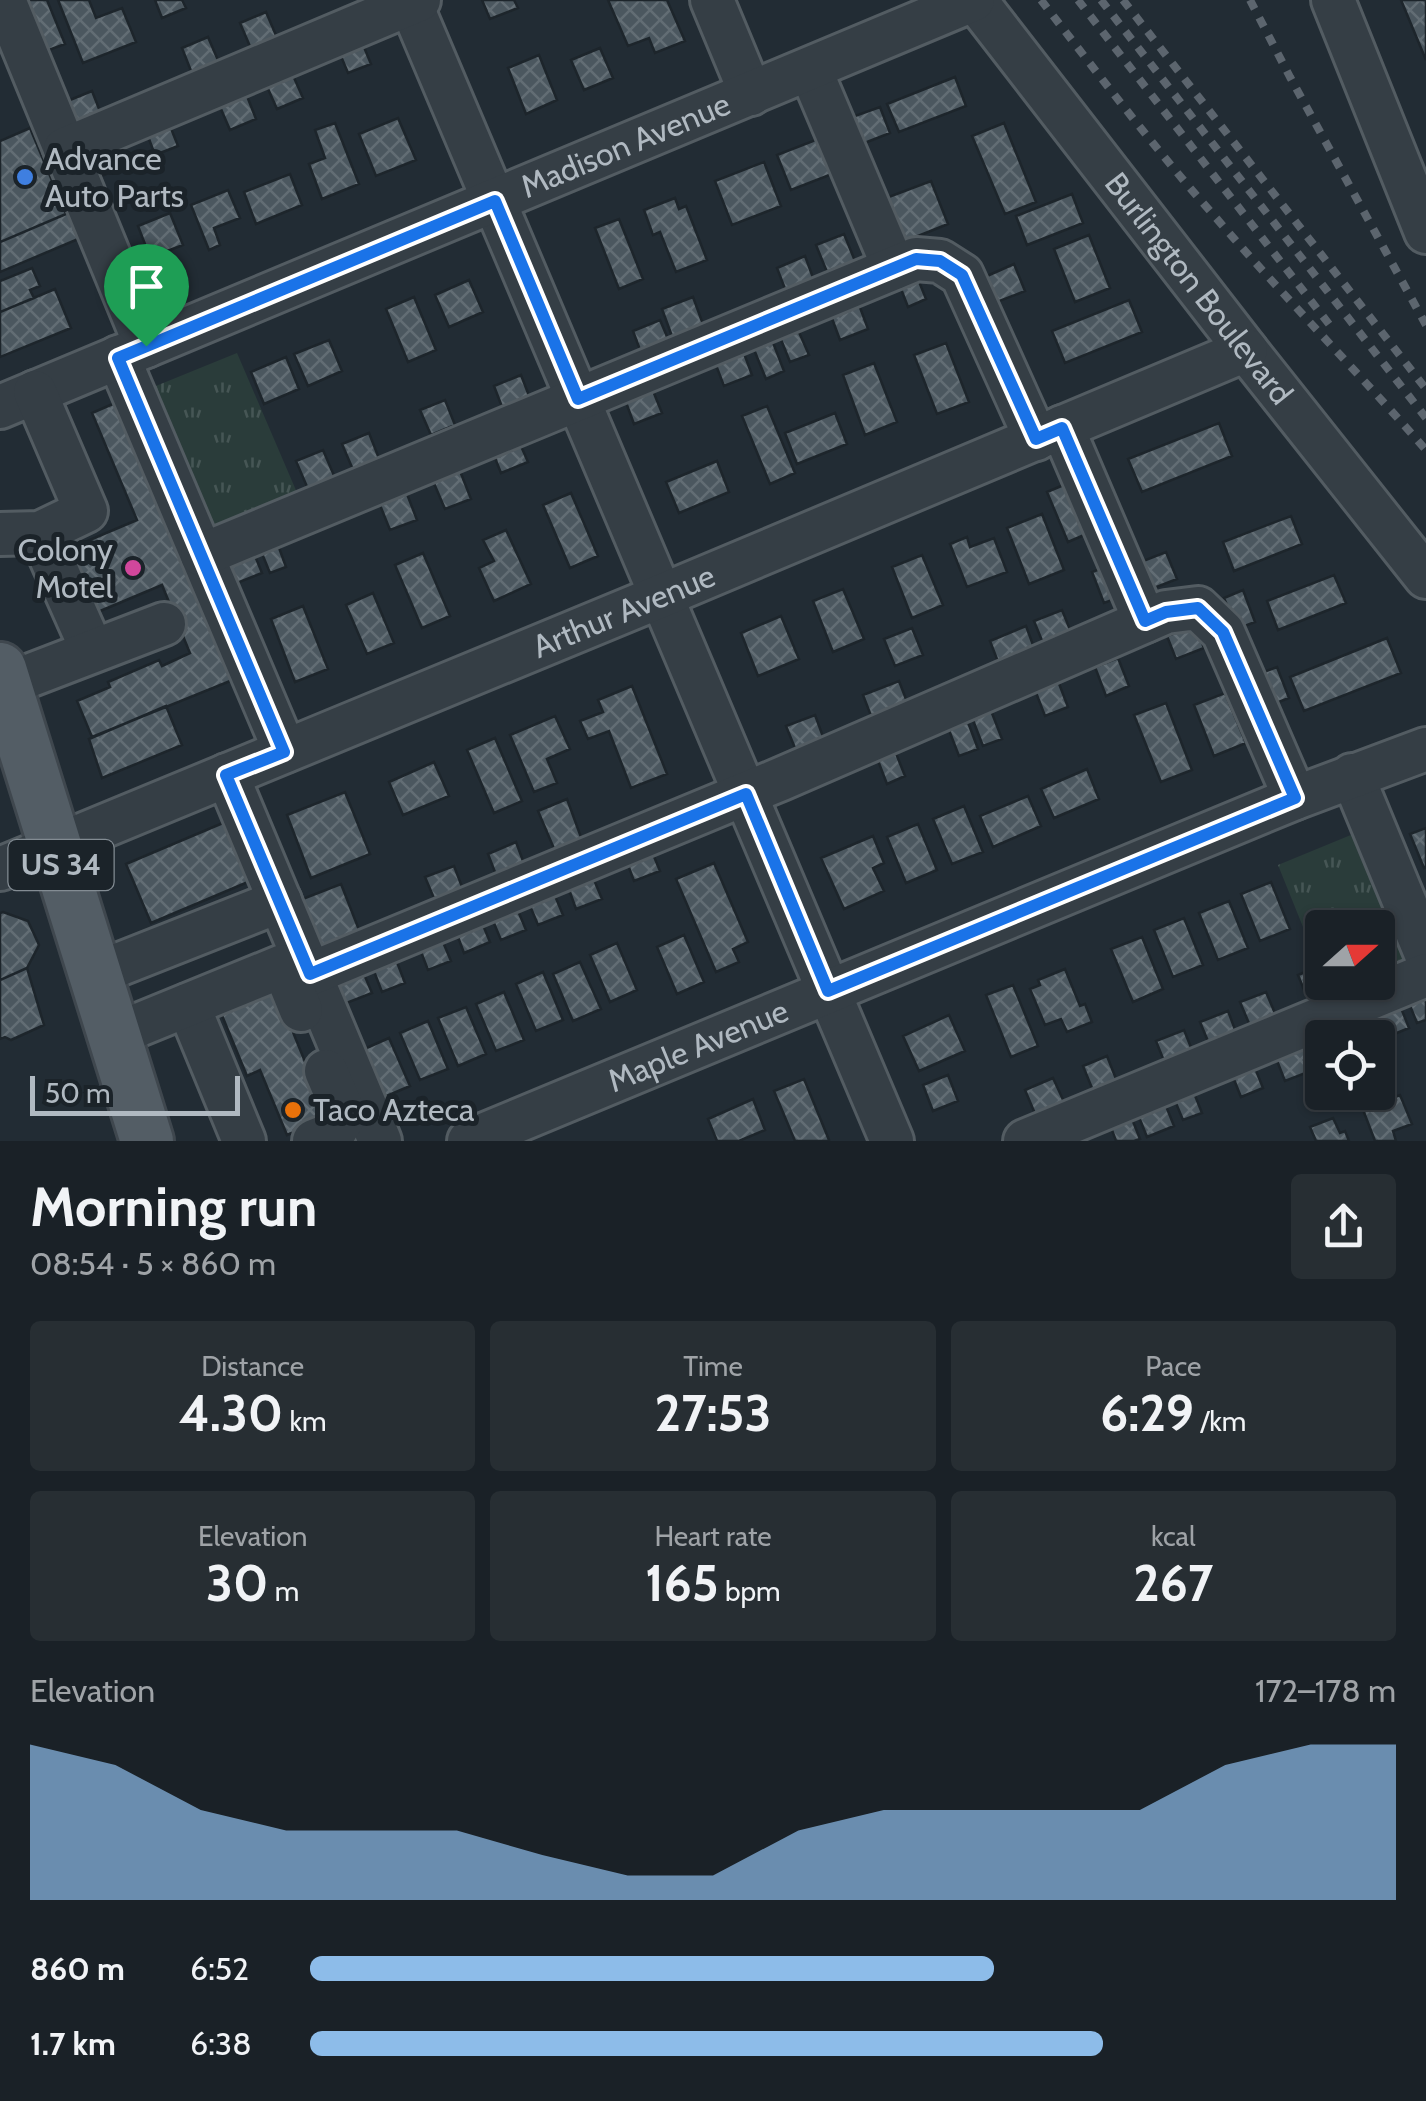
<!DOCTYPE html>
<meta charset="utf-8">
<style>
:root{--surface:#1a2127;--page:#272e33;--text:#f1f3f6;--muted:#9fa3a7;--line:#383e44;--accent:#8dbce9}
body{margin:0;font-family:Cabin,sans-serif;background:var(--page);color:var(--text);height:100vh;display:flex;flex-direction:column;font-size:38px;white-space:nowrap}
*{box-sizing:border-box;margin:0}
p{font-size:32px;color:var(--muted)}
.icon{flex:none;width:55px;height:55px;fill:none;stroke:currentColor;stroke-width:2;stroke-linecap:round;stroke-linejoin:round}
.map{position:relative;height:1141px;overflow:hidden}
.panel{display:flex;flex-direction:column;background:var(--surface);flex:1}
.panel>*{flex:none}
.needle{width:65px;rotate:69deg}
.fabs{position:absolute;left:1305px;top:910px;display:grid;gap:20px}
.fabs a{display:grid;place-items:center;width:90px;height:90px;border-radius:10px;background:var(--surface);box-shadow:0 2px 8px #0004,0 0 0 2px var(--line);font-size:50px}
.scale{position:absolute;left:30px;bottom:25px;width:210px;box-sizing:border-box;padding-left:10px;border:5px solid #b0b9c1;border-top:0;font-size:28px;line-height:35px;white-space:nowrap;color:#b0b9c1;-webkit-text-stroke:8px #1b2329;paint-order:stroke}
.pin{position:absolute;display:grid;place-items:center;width:85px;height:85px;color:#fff;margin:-102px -42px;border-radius:50% 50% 50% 0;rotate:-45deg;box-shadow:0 0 10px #0007}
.pin .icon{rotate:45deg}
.round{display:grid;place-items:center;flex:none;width:105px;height:105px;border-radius:10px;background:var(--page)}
.summary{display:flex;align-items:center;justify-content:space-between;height:170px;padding:0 30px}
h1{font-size:55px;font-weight:800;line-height:75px}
.figures{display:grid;grid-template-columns:repeat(3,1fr);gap:15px;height:170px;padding:10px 30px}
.figures div{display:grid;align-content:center;border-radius:10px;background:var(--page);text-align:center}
.figures b{font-size:50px;font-weight:800}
.figures small{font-size:28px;font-weight:400}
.figures p{font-size:28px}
.chart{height:280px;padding:20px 30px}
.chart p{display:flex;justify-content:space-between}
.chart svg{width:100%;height:180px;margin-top:10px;fill:var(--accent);opacity:.7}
ul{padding:0 30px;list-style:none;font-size:32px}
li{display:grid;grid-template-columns:160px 120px 1fr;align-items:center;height:75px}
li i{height:25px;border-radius:12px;background:var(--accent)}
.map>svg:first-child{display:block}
.park{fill:url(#park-tufts)}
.building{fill:url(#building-cross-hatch);stroke:#1d252b;stroke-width:2.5}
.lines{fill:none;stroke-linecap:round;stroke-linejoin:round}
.minor-casing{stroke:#535c62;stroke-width:48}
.major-casing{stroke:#3f474e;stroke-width:58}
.minor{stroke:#353e45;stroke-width:42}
.major{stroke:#535d65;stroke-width:52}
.rail{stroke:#5c656e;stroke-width:8;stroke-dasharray:10 10;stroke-linecap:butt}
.route-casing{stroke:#fff;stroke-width:20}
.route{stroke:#1a73e8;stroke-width:12}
.shop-dot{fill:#3f7fe0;stroke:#1b2329;stroke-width:4}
.hotel-dot{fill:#d1479c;stroke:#1b2329;stroke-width:4}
.food-dot{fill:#e8710a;stroke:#1b2329;stroke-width:4}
.labels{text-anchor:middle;stroke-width:10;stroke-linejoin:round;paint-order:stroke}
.shield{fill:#1b2329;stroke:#838c93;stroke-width:2.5}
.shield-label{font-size:30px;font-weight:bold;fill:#b0b9c1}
.street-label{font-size:32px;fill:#b0b9c1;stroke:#1b2329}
.poi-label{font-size:32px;fill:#b0b9c1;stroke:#1b2329;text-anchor:start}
</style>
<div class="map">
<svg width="1426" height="1141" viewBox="0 0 1426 1141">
<defs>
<pattern id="park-tufts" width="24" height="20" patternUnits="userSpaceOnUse" patternTransform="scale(2.5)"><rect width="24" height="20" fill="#2a3c3a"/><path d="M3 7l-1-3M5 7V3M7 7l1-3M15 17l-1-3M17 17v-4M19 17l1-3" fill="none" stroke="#465655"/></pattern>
<pattern id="building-cross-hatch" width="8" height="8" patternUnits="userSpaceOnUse" patternTransform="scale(2.5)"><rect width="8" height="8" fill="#4b575f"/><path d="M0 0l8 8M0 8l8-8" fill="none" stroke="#626d74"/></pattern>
</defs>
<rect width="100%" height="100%" fill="#222c34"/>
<path class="park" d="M237,353L301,502L209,541L146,390Z
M1363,830L1410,943L1398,967L1378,976V928H1322V974L1278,865Z"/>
<path class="building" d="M20,0H47L65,44L41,53Z
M58,0H89L96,18L122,8L136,42L83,63Z
M155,0H182L186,8L162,18Z
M482,0H514L518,8L490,19Z
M608,0H667L685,41L655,53L649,38L628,46Z
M1401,0H1426V60Z
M266,12L278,40L252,51L240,23Z
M208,37L220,65L193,76L182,48Z
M361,40L371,64L348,73L338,49Z
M600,48L613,78L584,90L571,60Z
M539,55L557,100L526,114L508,68Z
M291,71L303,98L277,109L265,82Z
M955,77L966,106L899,132L887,104Z
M92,91L103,119L77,130L65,102Z
M245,91L256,119L230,130L218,102Z
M880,107L890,133L862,144L852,117Z
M398,118L416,160L376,176L359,134Z
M168,121L178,146L155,155L146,131Z
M335,123L359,184L322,199L309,164L325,158L315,130Z
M1004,123L1036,202L1005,214L972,136Z
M30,128L66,214L0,242V141Z
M818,139L832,174L791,190L777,155Z
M111,144L122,168L99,177L89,153Z
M764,162L781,206L732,225L715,181Z
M290,174L302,205L256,224L244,192Z
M931,181L948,224L903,242L886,198Z
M228,190L240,218L214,228L220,245L209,250L191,205Z
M1072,194L1083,223L1027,245L1016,216Z
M675,198L679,209L686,206L707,260L676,272L660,232L653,235L644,210Z
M80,208L90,234L0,272V242Z
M170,213L183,245L162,253L168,265L155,270L138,226Z
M619,219L643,279L619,289L595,228Z
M844,234L855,261L827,272L816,245Z
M1089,235L1110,288L1075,302L1054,249Z
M805,256L815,283L787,294L777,268Z
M1014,264L1025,291L997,302L987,276Z
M32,268L40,286L30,290L34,298L0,312V281Z
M916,274L926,299L908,307L898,281Z
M469,280L483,312L449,327L435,295Z
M55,289L71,328L0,357V312Z
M414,297L436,350L408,362L386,309Z
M693,297L704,327L673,339L662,309Z
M1129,300L1142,332L1065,363L1052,331Z
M858,302L868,329L840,340L830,313Z
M660,320L671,346L643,358L633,331Z
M798,330L809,355L790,362L780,337Z
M329,340L342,371L308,386L294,354Z
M772,340L784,371L766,379L753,347Z
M946,343L969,402L937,414L914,355Z
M742,348L752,375L724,386L714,360Z
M286,357L299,389L264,404L251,372Z
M874,363L897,422L865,435L843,375Z
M521,375L531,401L504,412L494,386Z
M651,386L662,413L634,424L624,397Z
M122,400L240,677L92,737L77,701L110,687L108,682L159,660L162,666L190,653L162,585L93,614L66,550L137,520L92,413Z
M445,400L455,425L431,435L420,410Z
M767,406L795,473L770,484L742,416Z
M835,413L847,444L797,464L785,433Z
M1219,423L1232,456L1142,492L1128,459Z
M369,433L380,461L354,472L342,444Z
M517,437L528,462L501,473L491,448Z
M323,450L335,478L308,489L296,461Z
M717,461L729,492L679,513L666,482Z
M460,471L471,499L445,509L433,481Z
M1078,479L1098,529L1068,542L1047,492Z
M571,493L598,556L570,568L543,505Z
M407,494L417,520L390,530L380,505Z
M1042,514L1064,570L1029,584L1007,528Z
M1291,516L1302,544L1234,571L1223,542Z
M506,530L531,584L494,601L479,568L494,561L483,540Z
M967,537L970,547L994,538L1007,572L967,587L950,544Z
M278,545L286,567L270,573L261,551Z
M1166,552L1177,579L1149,590L1138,563Z
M423,553L450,616L422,628L395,565Z
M922,555L943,605L912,618L892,567Z
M255,556L262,573L237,583L230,567Z
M1111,565L1123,596L1104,603L1092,572Z
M1334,575L1346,603L1278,630L1267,601Z
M843,589L864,639L833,652L813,601Z
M1243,590L1255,622L1237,629L1224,598Z
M373,593L394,643L367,654L346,605Z
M303,606L328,669L295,682L271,619Z
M1062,610L1073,637L1045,648L1034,621Z
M781,616L799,659L758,676L741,633Z
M1195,625L1204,648L1176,659L1167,636Z
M1026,626L1036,653L1000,667L990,641Z
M912,628L923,655L895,666L884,639Z
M1387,638L1401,673L1304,711L1290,677Z
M1118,658L1129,686L1106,696L1095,667Z
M1277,667L1289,698L1271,705L1258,674Z
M899,681L909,707L873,721L863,695Z
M1058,681L1068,707L1045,716L1035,690Z
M632,686L667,774L631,788L609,731L588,739L580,721L603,712L598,700Z
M1225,693L1246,743L1214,756L1194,705Z
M1166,703L1192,770L1161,782L1134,715Z
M166,706L182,745L102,778L89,739Z
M990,708L1002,739L983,746L971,715Z
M815,715L825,742L797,753L786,726Z
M555,716L570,749L547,759L557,783L534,792L510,735Z
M966,717L978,749L959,756L947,725Z
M495,738L522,801L494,813L467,750Z
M895,751L905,776L887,784L877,758Z
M434,762L449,796L403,815L389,782Z
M1087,769L1099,799L1054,818L1041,789Z
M345,792L370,854L311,878L287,815Z
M1028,796L1041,826L993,847L980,816Z
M567,799L582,840L555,851L538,811Z
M964,806L983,852L952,864L933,819Z
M230,820L255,879L151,923L126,864Z
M918,824L937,870L906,883L887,837Z
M1426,828V867L1424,868L1410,834Z
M873,836L884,863L873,868L884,891L844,909L821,858Z
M516,842L526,869L498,880L488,854Z
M650,847L660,871L634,881L625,857Z
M714,863L748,942L733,949L739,962L716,972L676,879Z
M454,866L464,892L436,903L425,877Z
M592,875L602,899L576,909L567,884Z
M1271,882L1290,929L1260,941L1241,894Z
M341,884L361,935L320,951L300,900Z
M553,891L563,915L538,925L528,901Z
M1229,901L1248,948L1218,960L1199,913Z
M516,906L526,930L501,940L491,916Z
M3,912L28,921L39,945L27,968L0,980V913Z
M480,918L490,942L464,953L455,929Z
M1184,918L1203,965L1173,977L1154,930Z
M440,935L451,961L428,970L418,944Z
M684,935L704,982L677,994L657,947Z
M1142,937L1163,989L1133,1002L1111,949Z
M617,943L637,990L610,1002L590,955Z
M395,957L405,983L382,992L372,966Z
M580,962L601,1009L573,1021L553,974Z
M361,967L372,993L344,1004L333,978Z
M27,968L44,1025L11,1040L5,1037L0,1039V980Z
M1315,968L1326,995L1309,1002L1298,975Z
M1065,969L1080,1006L1085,1004L1092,1022L1067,1032L1061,1019L1045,1025L1030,989L1040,985L1038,980Z
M543,972L563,1020L536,1031L516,984Z
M1013,985L1038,1046L1011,1057L986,995Z
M1426,991V1020L1417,1023L1407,998Z
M504,992L524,1040L496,1051L476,1004Z
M1266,992L1277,1018L1251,1028L1240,1002Z
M270,993L271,996L279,993L284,1006L277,1009L282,1022L288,1020L328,1118L287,1135L260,1070L247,1076L221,1013Z
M1399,1003L1409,1028L1387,1037L1377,1011Z
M466,1007L486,1054L458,1066L438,1018Z
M1228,1011L1237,1035L1210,1046L1200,1022Z
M949,1015L965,1051L919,1071L903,1036Z
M428,1021L448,1069L420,1080L400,1033Z
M1184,1030L1194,1055L1166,1066L1156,1041Z
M389,1038L410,1086L382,1098L362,1050Z
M1311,1039L1321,1067L1285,1081L1274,1053Z
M1107,1056L1118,1084L1094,1093L1083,1066Z
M1253,1063L1263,1088L1241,1097L1231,1072Z
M948,1075L958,1101L933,1111L923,1085Z
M1053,1078L1065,1104L1036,1116L1025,1090Z
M804,1079L829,1140L827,1141H795L774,1091Z
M1192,1088L1202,1113L1183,1120L1173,1096Z
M1360,1092H1372L1377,1104L1400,1095L1412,1124L1393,1131L1396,1141H1375L1357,1094Z
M1162,1096L1174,1126L1147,1137L1135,1107Z
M753,1099L765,1130L739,1141H717L708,1119Z
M1130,1114L1140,1139L1134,1141H1116L1109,1122Z
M1333,1118L1340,1133L1345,1131L1349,1141H1316L1310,1127Z"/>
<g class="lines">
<g class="minor-casing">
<g id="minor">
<path d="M4,0L146,346"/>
<path d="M409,0L892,1141"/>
<path d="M712,0L751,94"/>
<path id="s1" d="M975,0L1246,350L1426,577"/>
<path d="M1333,0L1426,232"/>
<path d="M810,69L894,268"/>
<path d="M65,149L419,0"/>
<path d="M118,357L285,751"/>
<path id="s2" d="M0,407L973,0"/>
<path d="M1062,427L1145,621"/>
<path d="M40,533L92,650"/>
<path d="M0,534L40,533L86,511L35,392"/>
<path d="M202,555L916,259L940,261L962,275L1036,439"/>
<path d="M5,685L164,624"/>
<path d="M227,775L380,1141"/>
<path d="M1352,775L1426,954"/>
<path id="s3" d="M0,869L661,596L1246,350"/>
<path d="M95,974L280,901"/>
<path d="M310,974L781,779L1166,612L1198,608L1223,632L1295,798"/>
<path d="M188,1005L244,1141"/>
<path d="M114,1035L283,966L301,1010"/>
<path d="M314,1141L334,1133L345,1115L326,1071"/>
<path id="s4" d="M469,1141L1295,798L1426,749"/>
<path d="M1025,1141L1426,975"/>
</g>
</g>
<g class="major-casing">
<path id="major" d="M0,669L147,1141"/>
</g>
<use href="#minor" class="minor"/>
<use href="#major" class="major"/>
<path class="rail" d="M1041,0C1098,74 1155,149 1217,219C1285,298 1358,372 1426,450
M1078,0L1332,328
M1101,0L1426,418
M1123,0L1426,389
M1250,0L1290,77L1426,325"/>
</g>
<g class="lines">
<g class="route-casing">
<path id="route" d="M495,201L578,399L916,259L940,261L962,275L1036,439L1062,428L1145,621L1166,612L1198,608L1223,632L1295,798L828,991L746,794L310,974L226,775L284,752L118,358Z"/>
</g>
<use href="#route" class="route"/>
</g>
<circle class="shop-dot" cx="25" cy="177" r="10"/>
<circle class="hotel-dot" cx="133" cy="568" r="10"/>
<circle class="food-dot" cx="293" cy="1110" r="10"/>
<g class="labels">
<rect class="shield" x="8.5" y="840" width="105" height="50" rx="8"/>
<g class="shield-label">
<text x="61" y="875">US 34</text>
</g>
<g class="street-label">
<text dy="11" stroke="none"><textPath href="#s2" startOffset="678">Madison Avenue</textPath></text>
<text dy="11" stroke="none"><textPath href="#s1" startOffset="365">Burlington Boulevard</textPath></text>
<text dy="11" stroke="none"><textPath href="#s3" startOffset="675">Arthur Avenue</textPath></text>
<text dy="11" stroke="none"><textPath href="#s4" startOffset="248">Maple Avenue</textPath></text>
</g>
<g class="poi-label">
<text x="45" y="170">Advance<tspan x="45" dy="37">Auto Parts</tspan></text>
<text x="113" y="561" text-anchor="end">Colony<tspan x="113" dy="37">Motel</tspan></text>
<text x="313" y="1121">Taco Azteca</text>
</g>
</g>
</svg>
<div class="fabs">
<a><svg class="needle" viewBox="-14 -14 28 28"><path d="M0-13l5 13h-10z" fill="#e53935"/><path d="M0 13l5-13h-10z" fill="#9fa3a7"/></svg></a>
<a><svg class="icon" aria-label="locate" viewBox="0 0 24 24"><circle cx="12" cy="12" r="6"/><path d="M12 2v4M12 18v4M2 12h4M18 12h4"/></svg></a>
</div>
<div class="scale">50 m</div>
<div class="pin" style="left:146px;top:346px;background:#1e9e55"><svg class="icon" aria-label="arrive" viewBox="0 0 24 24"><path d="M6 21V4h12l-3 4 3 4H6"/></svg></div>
</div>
<section class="panel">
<div class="summary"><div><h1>Morning run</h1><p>08:54 · 5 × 860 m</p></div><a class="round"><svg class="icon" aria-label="share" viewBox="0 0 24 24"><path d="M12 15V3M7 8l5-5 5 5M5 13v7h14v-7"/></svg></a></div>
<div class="figures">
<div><p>Distance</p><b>4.30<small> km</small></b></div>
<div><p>Time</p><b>27:53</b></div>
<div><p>Pace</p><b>6:29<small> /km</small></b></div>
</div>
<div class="figures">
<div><p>Elevation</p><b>30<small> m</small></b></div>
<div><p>Heart rate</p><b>165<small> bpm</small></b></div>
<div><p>kcal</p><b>267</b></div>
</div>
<div class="chart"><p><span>Elevation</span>172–178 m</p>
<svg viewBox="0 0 160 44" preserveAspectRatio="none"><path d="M0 44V6L10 11L20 22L30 27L40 27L50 27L60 33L70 38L80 38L90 27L100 22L110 22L120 22L130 22L140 11L150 6L160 6V44z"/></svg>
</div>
<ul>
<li><b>860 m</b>6:52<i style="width:63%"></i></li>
<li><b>1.7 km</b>6:38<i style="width:73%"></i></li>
</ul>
</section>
